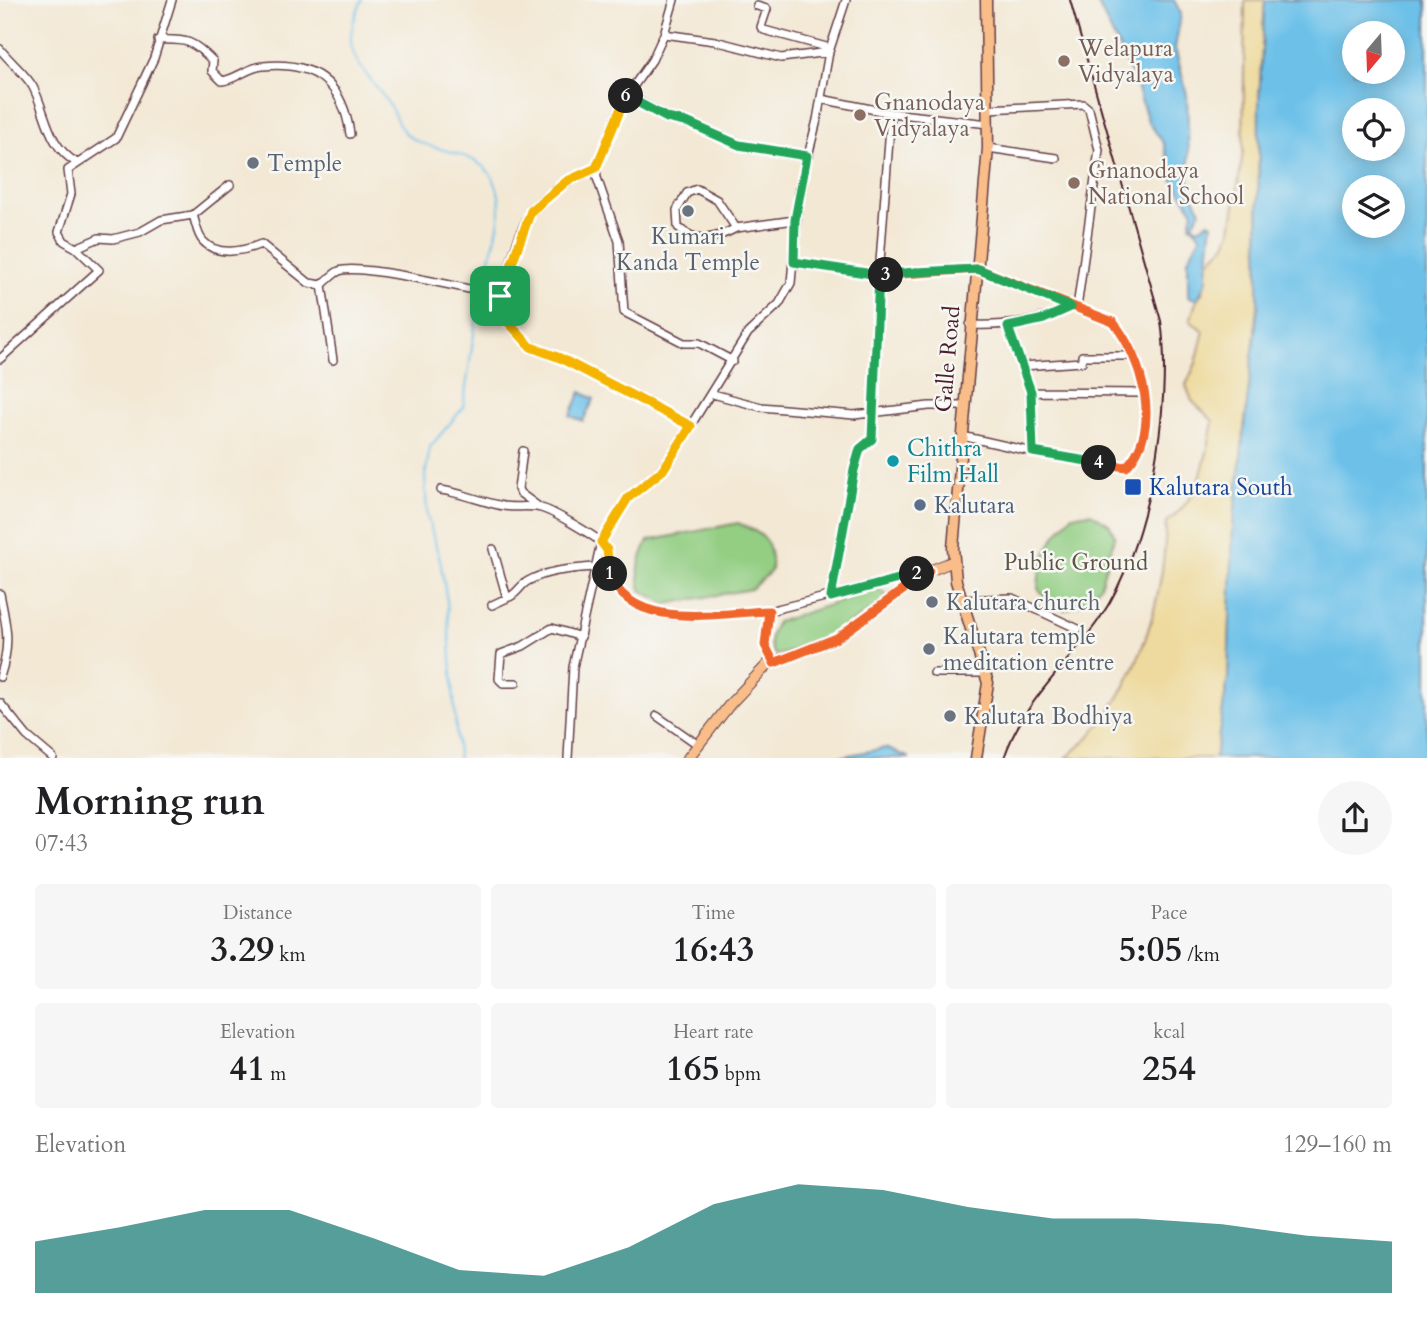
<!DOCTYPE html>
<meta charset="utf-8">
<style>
:root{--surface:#fff;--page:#f6f6f6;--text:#202124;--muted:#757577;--accent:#0f766e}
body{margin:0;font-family:Cardo,serif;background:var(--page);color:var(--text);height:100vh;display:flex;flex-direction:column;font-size:26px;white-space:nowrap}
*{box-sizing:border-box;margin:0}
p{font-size:23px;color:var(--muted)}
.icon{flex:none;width:38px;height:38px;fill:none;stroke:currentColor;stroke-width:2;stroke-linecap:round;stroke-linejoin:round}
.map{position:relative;height:758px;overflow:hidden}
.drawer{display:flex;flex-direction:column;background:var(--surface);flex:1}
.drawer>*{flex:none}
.needle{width:46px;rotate:199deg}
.controls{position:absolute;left:1342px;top:21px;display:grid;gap:14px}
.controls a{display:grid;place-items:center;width:63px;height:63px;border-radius:50%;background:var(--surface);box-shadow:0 4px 18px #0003;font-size:35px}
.pin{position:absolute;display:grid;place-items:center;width:60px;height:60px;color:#fff;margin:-30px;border-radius:14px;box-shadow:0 4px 10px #0006}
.km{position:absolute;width:35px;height:35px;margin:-18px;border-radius:50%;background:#222;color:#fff;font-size:19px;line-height:35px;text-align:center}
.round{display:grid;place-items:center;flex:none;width:74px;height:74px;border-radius:37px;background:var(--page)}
.head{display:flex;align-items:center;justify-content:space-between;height:119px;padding:0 35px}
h1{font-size:38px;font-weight:700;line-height:52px}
.figures{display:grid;grid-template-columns:repeat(3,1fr);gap:10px;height:119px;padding:7px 35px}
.figures div{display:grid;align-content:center;border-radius:7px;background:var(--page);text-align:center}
.figures b{font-size:35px;font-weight:700}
.figures small{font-size:19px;font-weight:400}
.figures p{font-size:19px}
.chart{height:196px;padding:14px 35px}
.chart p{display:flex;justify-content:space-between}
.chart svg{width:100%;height:126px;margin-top:7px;fill:var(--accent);opacity:.7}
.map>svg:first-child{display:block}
.green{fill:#93ce83;stroke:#6e7657;stroke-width:2}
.sand{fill:#eeda9e;stroke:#9c7c64;stroke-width:2}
.water{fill:#6dc1e9;stroke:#5c708a;stroke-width:2;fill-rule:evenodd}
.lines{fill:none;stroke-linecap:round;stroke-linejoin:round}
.stream{stroke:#6dc1e9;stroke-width:2}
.minor-casing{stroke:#633d44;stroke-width:10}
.major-casing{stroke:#633d44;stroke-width:12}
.highway-casing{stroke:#633d44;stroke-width:13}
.minor{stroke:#fff;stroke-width:7}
.major{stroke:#f8bd89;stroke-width:10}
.highway{stroke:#f8bd89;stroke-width:10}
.rail{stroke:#4a1f2b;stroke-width:2}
.split-1-casing{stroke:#fff;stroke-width:14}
.split-2-casing{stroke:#fff;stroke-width:14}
.split-3-casing{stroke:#fff;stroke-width:14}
.split-4-casing{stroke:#fff;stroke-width:14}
.split-5-casing{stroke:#fff;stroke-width:14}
.split-6-casing{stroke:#fff;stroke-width:14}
.split-7-casing{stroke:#fff;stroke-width:14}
.split-1{stroke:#f5b400;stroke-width:9}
.split-2{stroke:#f0652b;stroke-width:9}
.split-3{stroke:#22a559;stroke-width:9}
.split-4{stroke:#f0652b;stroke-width:9}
.split-5{stroke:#22a559;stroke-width:9}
.split-6{stroke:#22a559;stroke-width:9}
.split-7{stroke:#f5b400;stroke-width:9}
.education-dot{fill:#8d6e63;stroke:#f6f6f2;stroke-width:2.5}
.worship-dot{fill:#6b7280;stroke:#f6f6f2;stroke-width:2.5}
.culture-dot{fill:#0f9aa8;stroke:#f6f6f2;stroke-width:2.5}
.transit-dot{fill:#1a4fb4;stroke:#f6f6f2;stroke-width:2.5}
.service-dot{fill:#5c6f8a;stroke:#f6f6f2;stroke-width:2.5}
.labels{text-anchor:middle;stroke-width:5;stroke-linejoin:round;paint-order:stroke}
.education-label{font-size:23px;fill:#785e54;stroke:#f6f6f2;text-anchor:start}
.worship-label{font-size:23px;fill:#5b616d;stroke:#f6f6f2;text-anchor:start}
.street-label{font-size:23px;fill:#4a1f2b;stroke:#f6f6f2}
.culture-label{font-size:23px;fill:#0d838f;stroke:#f6f6f2;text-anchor:start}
.transit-label{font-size:23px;fill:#164399;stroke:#f6f6f2;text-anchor:start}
.service-label{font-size:23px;fill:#4e5e75;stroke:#f6f6f2;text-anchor:start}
.park-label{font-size:23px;fill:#605445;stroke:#f6f6f2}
</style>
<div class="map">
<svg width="1427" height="758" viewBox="0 0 1427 758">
<rect width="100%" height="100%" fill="#f6f6f2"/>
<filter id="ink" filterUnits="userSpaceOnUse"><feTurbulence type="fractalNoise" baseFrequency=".0143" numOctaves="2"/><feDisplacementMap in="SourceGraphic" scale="14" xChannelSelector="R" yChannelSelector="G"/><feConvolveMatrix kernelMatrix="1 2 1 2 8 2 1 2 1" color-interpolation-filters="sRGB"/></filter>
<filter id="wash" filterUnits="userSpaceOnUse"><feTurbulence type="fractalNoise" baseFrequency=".00686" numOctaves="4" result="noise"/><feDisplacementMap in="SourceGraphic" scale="28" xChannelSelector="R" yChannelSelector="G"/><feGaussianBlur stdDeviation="1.57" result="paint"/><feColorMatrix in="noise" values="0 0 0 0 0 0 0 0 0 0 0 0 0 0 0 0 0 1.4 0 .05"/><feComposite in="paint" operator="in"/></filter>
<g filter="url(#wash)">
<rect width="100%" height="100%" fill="#f3e8d4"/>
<path class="green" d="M1091,513L1109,524L1115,536L1100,586L1085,602L1065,610L1051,605L1038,588C1039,557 1052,537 1073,515Z
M738,523C765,535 773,540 771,571L751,589L666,604L641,590C636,571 639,559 648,541Z
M878,589L887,595L883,603C850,623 816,647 776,655C766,644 771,633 777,622Z"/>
<path class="sand" d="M1245,0H1265L1259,99L1258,306L1233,527L1228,678L1215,758H1066C1134,704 1164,606 1166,522C1201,499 1206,459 1213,421L1192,401L1186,385L1196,363L1204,331L1190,321L1197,299L1203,292L1206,264L1226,244L1231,231L1243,152Z"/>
<path class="water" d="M1096,0H1174L1181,14L1175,48L1187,95L1189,163L1186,167L1191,192L1201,211L1192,225L1198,228L1209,222L1212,224C1211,230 1206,278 1207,281L1197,299L1188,297V259L1201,236L1190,225L1193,211L1172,178L1164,144L1148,121L1135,81Z
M1265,0H1427V758H1215L1228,678L1233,527L1258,306L1259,99ZM1393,33V72H1354V33ZM1393,110V149H1354V110ZM1393,187V226H1354V187Z
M581,392L594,399L583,421L570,416Z
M885,748L910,758H834Z"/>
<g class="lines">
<path class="stream" d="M362,0C337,52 358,61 386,100C396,113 397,130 413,139C442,155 486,150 497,188C507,217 488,259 482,288
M458,758L447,601L440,560L427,515L425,477L430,447L463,408L480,293"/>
</g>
</g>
<g filter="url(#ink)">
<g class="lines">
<g class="minor-casing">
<path id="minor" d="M172,0L154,58L116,138L68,170L71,194L59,232L64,241L76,248L99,238L113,239L140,232L161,220L193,215C196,223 197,235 203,241C217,257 244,251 261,244L309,283L322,285C327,280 333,274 339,271C361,263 472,290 500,296
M757,6L767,9L761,27L764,30L830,48
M664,34L715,41L781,58L829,52
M158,40C188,39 193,41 213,61L212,71L222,81C237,79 248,67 263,66C313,61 343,82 350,134
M0,49C10,62 26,74 33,87C47,114 47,146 77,163
M627,94L668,118L705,129L739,145L807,157
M821,99L891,113L989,124
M988,109L1083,104L1089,109L1099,150L1077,308
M988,148L1056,158
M596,168C573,178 550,190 533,209C521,222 500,292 500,311C514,335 534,352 560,358L691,426
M596,168L597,178L619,241L624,312L684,343H699L733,361
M596,168L621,104L652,60L664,34L674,0
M193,215L230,185
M736,228C716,239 696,244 678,227L677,210L687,193L697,189L717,200L736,228L795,220
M794,263L879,275L978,269L1113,322C1143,359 1164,431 1126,467L1033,452L962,436
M322,285L333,360
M970,325C1008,326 1036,323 1071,307
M1008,327L1031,392L1033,452
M0,359L99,270L76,248
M1022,366L1082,362V356H1132
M1031,392L1143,393
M713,394L761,407L854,415L929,406H963
M523,451L518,489L520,493L539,507
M441,490C462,493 482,502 503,506C515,508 529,505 541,508C553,511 591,534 601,542C615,555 606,577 619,591C656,631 723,612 769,611
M0,594C7,628 11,644 0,677
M831,597L854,470L860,449L872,439L879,275L891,113
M507,598C517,595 519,586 528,581C548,570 571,569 594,567
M962,600L1012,598L1078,629
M492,605L507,598L493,549
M774,662L765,644L769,611L925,572
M934,673H985
M516,683H503L499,679L501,654L523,646L552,628L581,637
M0,703L27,736L53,758
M657,716L697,744
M568,758L573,667L601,542L628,498L663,470L748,333L779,304L791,283L799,192L817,120L829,52L846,0"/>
</g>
<g class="major-casing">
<path id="major" d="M688,758L731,703L768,664L837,638L929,571L954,561"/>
</g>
<g class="highway-casing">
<path id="highway" d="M976,758L988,683L956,581L953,548L988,148L986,0"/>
</g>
<use href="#minor" class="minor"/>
<use href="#major" class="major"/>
<use href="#highway" class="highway"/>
<path class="rail" d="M1004,758C1023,701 1067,666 1100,618C1148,549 1173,404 1161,321L1070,0"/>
</g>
</g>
<g class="lines" filter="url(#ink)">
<g class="split-1-casing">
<path id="split-1" d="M500,296V311L505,319L531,347L560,358L691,426L663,470L628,498L601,542L607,550L610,574"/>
</g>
<g class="split-2-casing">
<path id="split-2" d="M610,574C630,633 723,612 769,611L765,645L774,663L837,638L929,571L917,574"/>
</g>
<g class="split-3-casing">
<path id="split-3" d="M886,275H879L872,439L860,449L854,470L831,597L917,574"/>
</g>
<g class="split-4-casing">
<path id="split-4" d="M886,275L978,269L1113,322C1143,359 1163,430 1126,467L1099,463"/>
</g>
<g class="split-5-casing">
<path id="split-5" d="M916,272L978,269L1071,307L1044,319L1008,327L1031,392L1033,452L1099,463"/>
</g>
<g class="split-6-casing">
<path id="split-6" d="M626,96L667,118L689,123L739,145L807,156L795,220L794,262L879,275L916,272"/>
</g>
<g class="split-7-casing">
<path id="split-7" d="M500,296L531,211L567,181L596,168L626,96"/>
</g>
<use href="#split-1" class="split-1"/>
<use href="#split-2" class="split-2"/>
<use href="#split-3" class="split-3"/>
<use href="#split-4" class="split-4"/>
<use href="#split-5" class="split-5"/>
<use href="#split-6" class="split-6"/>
<use href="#split-7" class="split-7"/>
</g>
<g class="education-dot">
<circle cx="1064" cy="61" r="7"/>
<circle cx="860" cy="115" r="7"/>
<circle cx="1074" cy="183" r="7"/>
</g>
<g class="worship-dot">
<circle cx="253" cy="163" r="7"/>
<circle cx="688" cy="211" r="7"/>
<circle cx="932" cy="602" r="7"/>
<circle cx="929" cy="649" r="7"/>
<circle cx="950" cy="716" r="7"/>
</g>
<circle class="culture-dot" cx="893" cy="461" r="7"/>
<rect class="transit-dot" x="1124" y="478" width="18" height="18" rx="3.5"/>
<circle class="service-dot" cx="920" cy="505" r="7"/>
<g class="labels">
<g class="education-label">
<text x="1078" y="56">Welapura<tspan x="1078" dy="26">Vidyalaya</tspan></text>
<text x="874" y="110">Gnanodaya<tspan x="874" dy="26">Vidyalaya</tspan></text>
<text x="1088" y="178">Gnanodaya<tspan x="1088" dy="26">National School</tspan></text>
</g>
<g class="worship-label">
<text x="267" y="171">Temple</text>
<text x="688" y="244" text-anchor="middle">Kumari<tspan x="688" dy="26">Kanda Temple</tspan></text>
<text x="946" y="610">Kalutara church</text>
<text x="943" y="644">Kalutara temple<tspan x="943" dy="26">meditation centre</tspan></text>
<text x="964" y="724">Kalutara Bodhiya</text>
</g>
<g class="street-label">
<text transform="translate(947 359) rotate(-85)" y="8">Galle Road</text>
</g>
<g class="culture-label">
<text x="907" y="456">Chithra<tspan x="907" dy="26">Film Hall</tspan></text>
</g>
<g class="transit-label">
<text x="1149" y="495">Kalutara South</text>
</g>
<g class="service-label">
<text x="934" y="513">Kalutara</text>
</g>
<g class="park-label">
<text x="1076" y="570">Public Ground</text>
</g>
</g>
</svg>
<div class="controls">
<a><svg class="needle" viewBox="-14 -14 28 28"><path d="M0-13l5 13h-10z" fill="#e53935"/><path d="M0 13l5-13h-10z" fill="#757577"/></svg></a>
<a><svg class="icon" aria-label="locate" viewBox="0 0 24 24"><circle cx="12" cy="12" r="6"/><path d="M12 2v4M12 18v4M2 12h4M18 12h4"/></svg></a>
<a><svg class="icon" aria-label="layers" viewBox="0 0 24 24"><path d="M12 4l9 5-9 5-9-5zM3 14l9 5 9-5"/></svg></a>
</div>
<div class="pin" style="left:500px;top:296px;background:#1e9e55"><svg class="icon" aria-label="arrive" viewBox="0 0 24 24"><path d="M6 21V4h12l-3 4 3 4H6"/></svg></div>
<b class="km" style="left:610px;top:574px">1</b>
<b class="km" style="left:917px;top:574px">2</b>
<b class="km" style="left:886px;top:275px">3</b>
<b class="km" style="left:1099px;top:463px">4</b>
<b class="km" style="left:626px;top:96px">6</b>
</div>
<section class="drawer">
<div class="head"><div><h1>Morning run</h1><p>07:43</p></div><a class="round"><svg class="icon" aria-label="share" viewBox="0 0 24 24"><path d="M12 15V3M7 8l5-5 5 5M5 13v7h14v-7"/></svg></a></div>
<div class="figures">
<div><p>Distance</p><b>3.29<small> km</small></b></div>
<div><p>Time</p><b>16:43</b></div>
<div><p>Pace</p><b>5:05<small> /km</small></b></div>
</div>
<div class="figures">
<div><p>Elevation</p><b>41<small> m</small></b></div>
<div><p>Heart rate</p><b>165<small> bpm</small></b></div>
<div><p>kcal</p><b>254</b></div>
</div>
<div class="chart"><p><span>Elevation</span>129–160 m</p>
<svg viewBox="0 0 160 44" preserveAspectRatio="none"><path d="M0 44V26L10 21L20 15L30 15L40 25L50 36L60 38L70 28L80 13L90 6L100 8L110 14L120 18L130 18L140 20L150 24L160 26V44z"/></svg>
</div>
</section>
